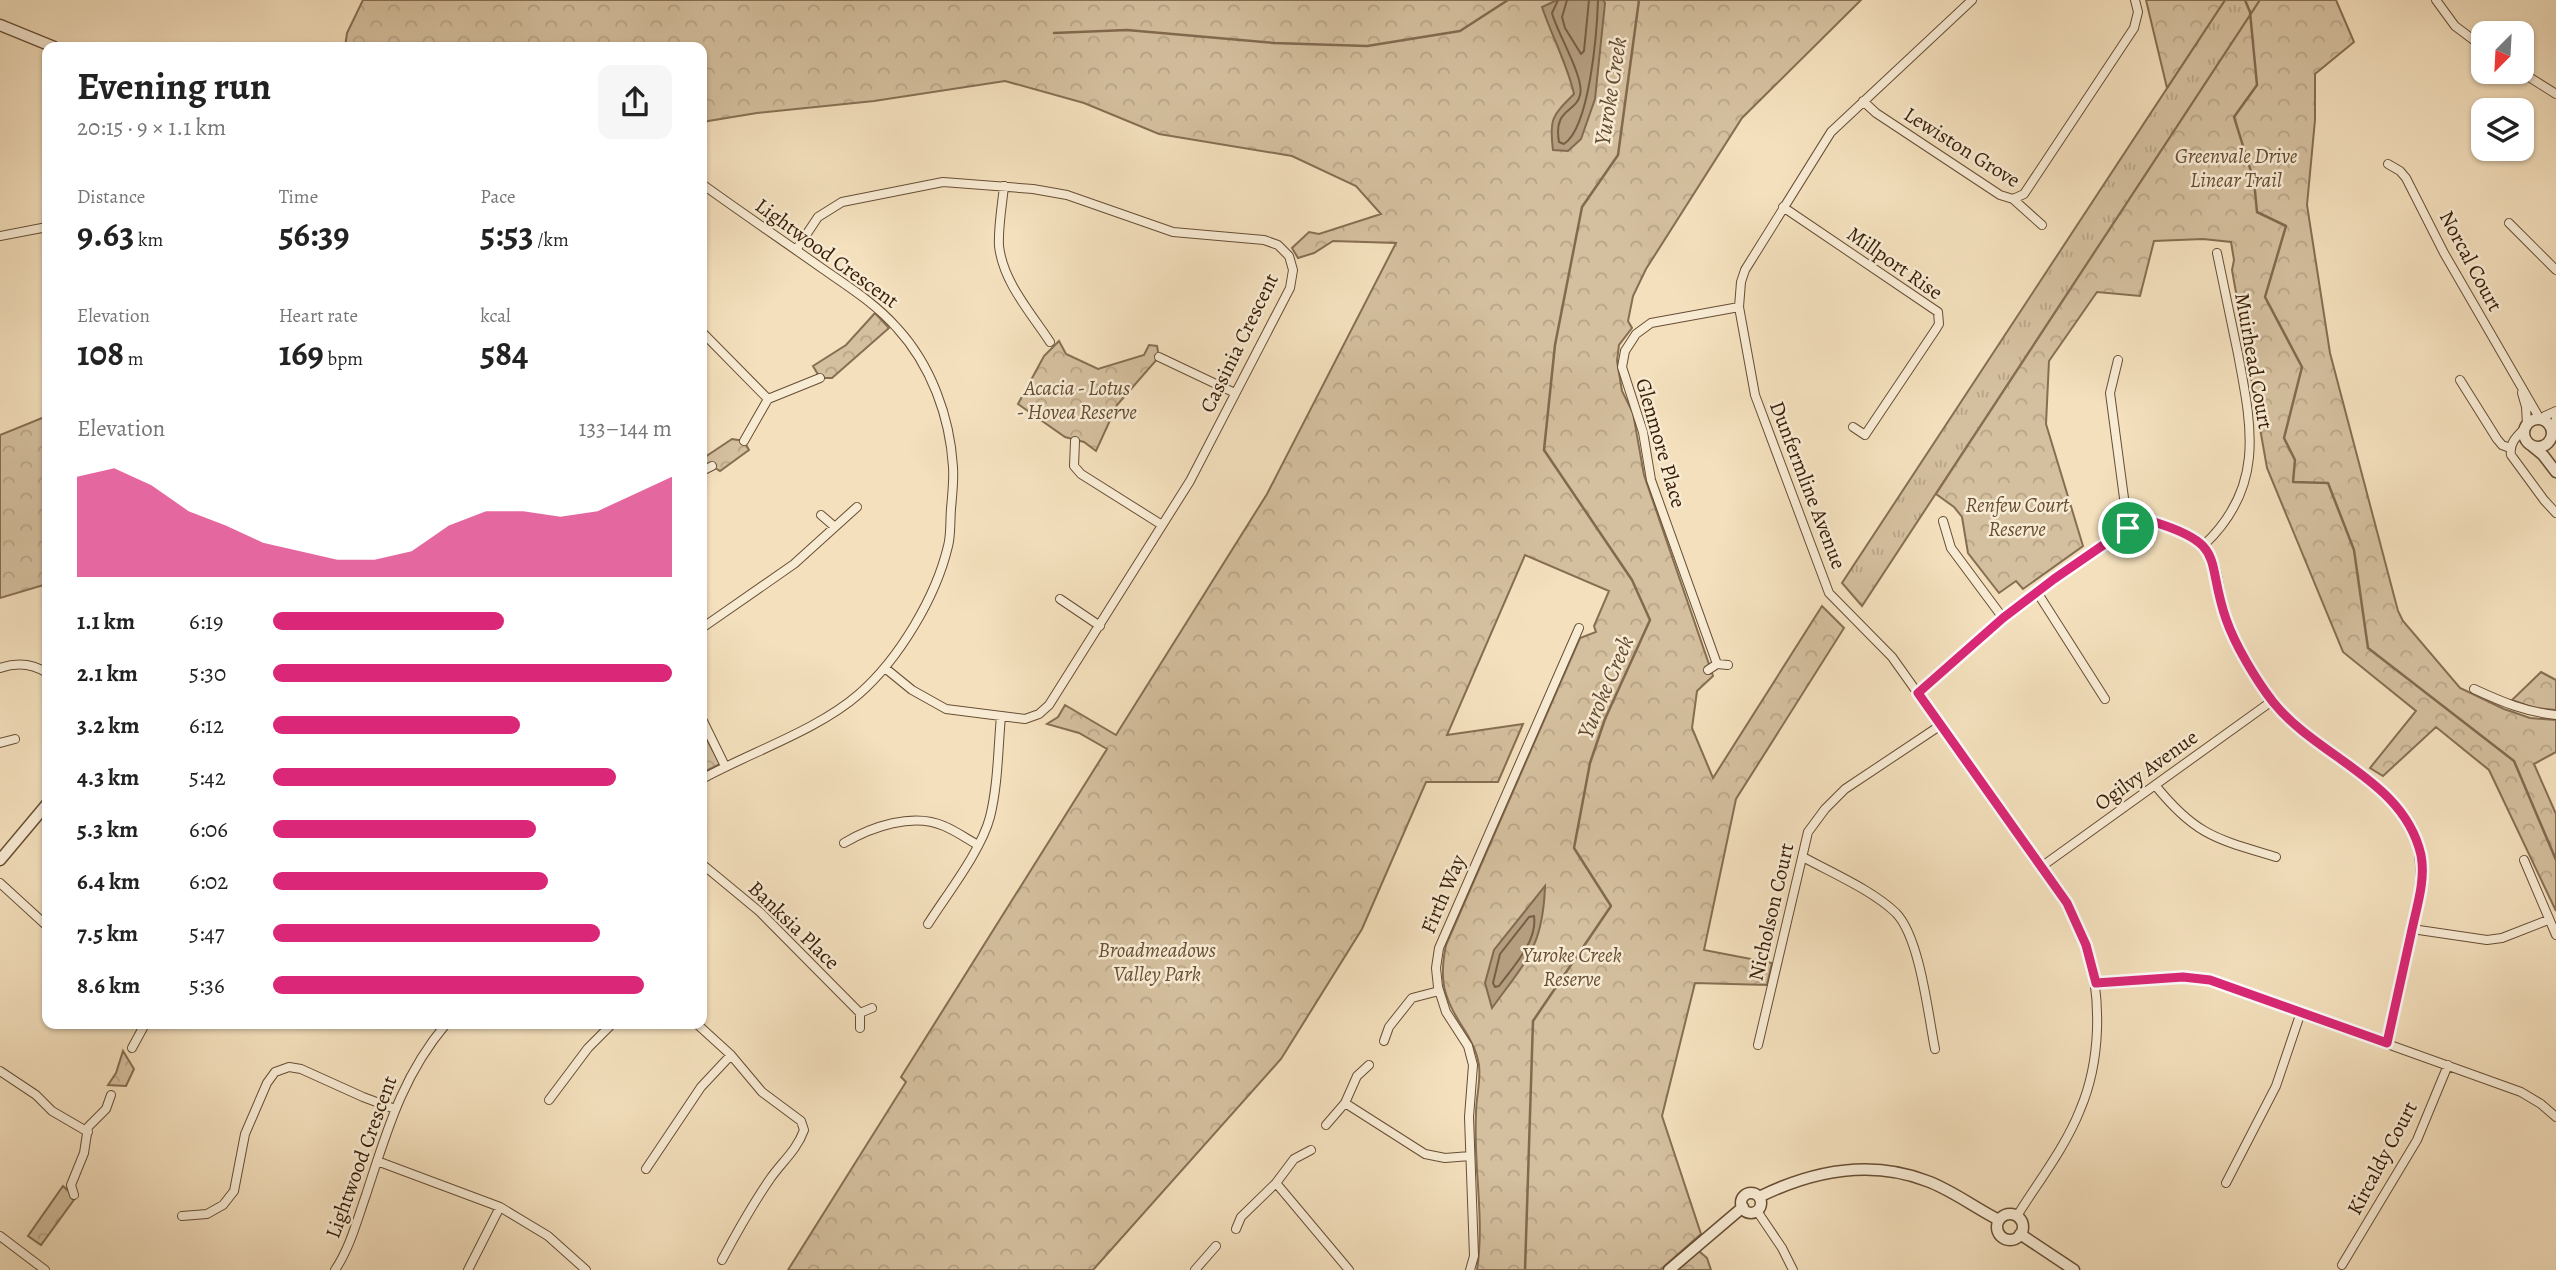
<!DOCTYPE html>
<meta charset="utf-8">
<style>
:root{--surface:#fff;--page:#f6f6f6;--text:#222;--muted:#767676;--accent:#db2777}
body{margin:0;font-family:Alegreya,serif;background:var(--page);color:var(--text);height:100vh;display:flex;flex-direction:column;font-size:26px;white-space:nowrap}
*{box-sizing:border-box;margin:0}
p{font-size:23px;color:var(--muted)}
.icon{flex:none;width:38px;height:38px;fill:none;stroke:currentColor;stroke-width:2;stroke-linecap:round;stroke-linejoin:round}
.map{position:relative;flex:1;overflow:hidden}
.drawer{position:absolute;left:42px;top:42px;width:665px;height:987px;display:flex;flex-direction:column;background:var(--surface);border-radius:14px;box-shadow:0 2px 5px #0004}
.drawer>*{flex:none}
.needle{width:46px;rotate:204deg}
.fabs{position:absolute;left:2471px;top:21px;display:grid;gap:14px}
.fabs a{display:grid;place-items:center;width:63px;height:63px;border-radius:14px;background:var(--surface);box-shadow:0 2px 5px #0004;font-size:35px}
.pin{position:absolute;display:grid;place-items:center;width:60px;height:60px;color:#fff;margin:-30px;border:4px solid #fff;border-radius:50%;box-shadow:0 2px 7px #0007}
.round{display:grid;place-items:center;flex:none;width:74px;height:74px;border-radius:14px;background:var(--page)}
.summary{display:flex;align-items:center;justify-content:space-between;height:119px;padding:0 35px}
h1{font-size:38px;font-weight:600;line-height:52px}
.figures{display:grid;grid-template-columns:repeat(3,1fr);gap:10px;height:119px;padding:7px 35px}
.figures div{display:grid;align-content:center}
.figures b{font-size:35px;font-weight:600}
.figures small{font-size:19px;font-weight:400}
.figures p{font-size:19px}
.chart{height:196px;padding:14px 35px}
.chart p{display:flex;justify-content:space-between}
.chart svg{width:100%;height:126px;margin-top:7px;fill:var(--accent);opacity:.7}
ul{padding:0 35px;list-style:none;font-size:23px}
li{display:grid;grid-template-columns:112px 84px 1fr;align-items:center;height:52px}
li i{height:18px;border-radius:9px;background:var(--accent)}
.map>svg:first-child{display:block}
.grass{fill:url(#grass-tufts);stroke:#866e52;stroke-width:2}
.forest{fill:url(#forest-crowns);stroke:#866e52;stroke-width:2}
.water{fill:#b49e7f;stroke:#826a4f;stroke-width:2}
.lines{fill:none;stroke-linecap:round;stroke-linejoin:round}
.shore{stroke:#765e42;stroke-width:2}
.stream{stroke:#826a4f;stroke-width:2.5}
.minor-casing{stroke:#674e34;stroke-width:10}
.tertiary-casing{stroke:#674e34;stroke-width:13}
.minor{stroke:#f8ebd4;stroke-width:8}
.tertiary{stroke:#f8ebd4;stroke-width:10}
.route-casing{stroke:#fff;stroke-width:14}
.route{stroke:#db2777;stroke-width:9}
.labels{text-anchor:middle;stroke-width:5;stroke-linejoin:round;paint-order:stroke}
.street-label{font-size:21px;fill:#381d06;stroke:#f8ebd4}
.park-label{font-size:21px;font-style:italic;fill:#674e34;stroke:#f8ebd4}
.water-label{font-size:23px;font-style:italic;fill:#634a30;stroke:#f8ebd4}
</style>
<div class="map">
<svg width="2556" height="1270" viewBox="0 0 2556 1270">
<defs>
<pattern id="grass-tufts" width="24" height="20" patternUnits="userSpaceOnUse" patternTransform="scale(1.75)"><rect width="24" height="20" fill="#d4bf9e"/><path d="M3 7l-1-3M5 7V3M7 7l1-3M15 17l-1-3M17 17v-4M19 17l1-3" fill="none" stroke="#b7a487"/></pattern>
<pattern id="forest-crowns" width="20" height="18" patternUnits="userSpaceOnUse" patternTransform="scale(1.75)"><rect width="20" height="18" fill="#d4bf9e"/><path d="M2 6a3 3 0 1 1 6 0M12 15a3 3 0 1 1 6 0" fill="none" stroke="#b7a487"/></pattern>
</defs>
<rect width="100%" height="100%" fill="#f4e0bd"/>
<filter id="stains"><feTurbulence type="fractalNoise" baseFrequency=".00286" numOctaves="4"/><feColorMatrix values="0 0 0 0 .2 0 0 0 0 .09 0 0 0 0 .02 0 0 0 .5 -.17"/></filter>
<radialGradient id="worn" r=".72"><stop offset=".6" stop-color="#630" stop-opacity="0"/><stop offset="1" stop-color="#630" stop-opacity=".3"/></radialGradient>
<path class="grass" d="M2225,0H2260L1862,606L1842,583Z"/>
<path class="forest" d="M363,0H1861L1742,118L1646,269L1633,296L1628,321L1632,328L1619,345L1617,361L1622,391L1633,413L1644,475L1713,676L1697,691L1692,728L1713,778L1822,606L1844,628L1736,799L1704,950L1772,963L1767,985L1695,983L1662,1116L1701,1234L1660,1270H1477C1485,1218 1473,1166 1476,1113C1476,1097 1481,1082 1479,1065C1477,1050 1470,1038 1462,1026C1443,997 1439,979 1446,945L1580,638L1596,632L1594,626L1609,591L1525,555L1447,735L1523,724L1498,782H1426L1362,929L1281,1059L1093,1270H788L906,1082L901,1077L1107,749L1079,733L1047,724L1058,717L1065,705L1116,735L1267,494L1396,243L1333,241L1314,253L1298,258L1292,248L1309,232L1319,234L1381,214L1356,186L1292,156L1159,134L1084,103L1005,81L874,101L757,113L702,122V47H345L347,33Z
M2146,0H2225L2167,88Z
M2260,0H2336L2354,42L2315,74V120L2307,205L2330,353L2398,611L2403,621L2460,688L2504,709L2530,718L2556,720V752L2534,764L2556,814V911L2489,770L2436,727L2383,776L2370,768L2416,711L2343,652L2267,468L2232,270L2234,260L2231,242L2203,239L2154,241L2140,296L2097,292L2049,361L2046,424L2083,546L2023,589L2016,581L1999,593L1968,553L1962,517L1954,507L1936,494Z
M875,313L889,328L832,378H820L813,366L846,345Z
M1059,341L1066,354L1098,369L1144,355L1149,345L1157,346L1159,357L1117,405L1096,451L1084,442L1065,437L1018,404L1044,356Z
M47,416V584L0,598V435Z
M732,439L744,441L749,450L720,471L712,466H702V459Z
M2541,672L2556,680V710L2534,708L2512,700Z
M702,730L720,764L702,773Z
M123,1051L134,1069L126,1086L108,1085L116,1073Z
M63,1186L76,1197L41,1245L28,1236Z
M1699,1251L1707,1258L1711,1270H1678Z"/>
<path class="water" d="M1557,0H1603L1605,3L1595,99L1581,139L1568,151L1553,150C1549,119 1552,116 1574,94C1567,63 1552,37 1542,7Z
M1545,886C1543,947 1526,961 1492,1008L1485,983L1494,950Z"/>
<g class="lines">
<path class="shore" d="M1558,0L1552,13C1557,33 1585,78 1580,95C1576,113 1553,108 1559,142L1564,144C1590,127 1597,31 1598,0
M1567,0L1562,17L1565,28L1581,54L1584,51L1589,0
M1534,916C1538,941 1513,967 1499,986L1495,987L1493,983L1500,954L1529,917Z"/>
<path class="stream" d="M2245,0L2250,12L2257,85L2234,117L2254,181L2257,212L2286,226L2265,297L2302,367L2284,438L2295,460L2293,482L2328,483L2354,550L2368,648L2514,761L2556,860
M1054,33L1127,30L1274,43L1367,46L1460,31L1508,0
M1525,1270L1533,1021L1611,906L1574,848L1590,763L1605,719L1650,620L1632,580L1544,450L1555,345L1582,207L1618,155L1639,0"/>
<g class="minor-casing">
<path id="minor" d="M1972,0L1831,132L1745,270L1741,282L1739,307L1755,395L1829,593L1892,657L2067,903C2074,918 2082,932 2087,947C2102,999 2101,1061 2080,1110C2065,1148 2038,1182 2017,1216
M2436,0L2455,26L2483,47
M2521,72L2556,94
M1863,101L1876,113L2000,195L2013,199L2042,225
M2388,164L2400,171L2406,178L2444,253L2540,419
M702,184C742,213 782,240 823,269C849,287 876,304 897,328C931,365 950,417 953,467C954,481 952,496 951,509C950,521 951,535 948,546C936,597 899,659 859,694C818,730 751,752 702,779
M1004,186C1002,206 998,227 999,246C1003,282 1031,313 1050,342
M2013,199L2024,194L2134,28L2138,12L2135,0
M1783,207L1938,312L1939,324L1936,329L1865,435L1853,427
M2509,223L2556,270
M0,236L47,227
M796,250L818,217L842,202L943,182L1033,189L1067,195L1173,232L1264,240L1278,245L1289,256L1293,270L1290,288L1190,481L1049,705L1039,714L1025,719L946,709L912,690L885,668
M702,332L768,399
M1159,357L1235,393
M2118,360L2110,393L2128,528
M2460,380L2497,439L2502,445L2510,448
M2522,393L2526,407L2527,424
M2542,420L2545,416L2556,411
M2525,428C2517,436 2509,443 2511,455L2544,500L2556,513
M2552,436L2556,418
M744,441L768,399L820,378
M1075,441L1074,466L1081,474L1162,525
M702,471L712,466
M821,515L835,527
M1943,521L1951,548L2003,618
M2204,545C2265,487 2252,428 2238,354C2231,320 2224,287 2217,253
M2037,592L2105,699
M1060,599L1100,626
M702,628L794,564L857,507
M1717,664L1651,480L1643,432L1622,367L1625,351L1636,334L1651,323L1739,307
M0,668C17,662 32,663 47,673
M1708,670L1717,664L1728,665
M2474,689C2502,702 2526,712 2556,715
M1918,693C1955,661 2115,516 2157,522C2168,524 2181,530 2191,536C2225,558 2214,587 2227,620C2237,648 2254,674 2271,699C2305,748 2400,784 2415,836C2427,875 2416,910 2407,950C2401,981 2394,1012 2387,1043
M702,719L725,766
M0,743L15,739
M2155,785C2196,836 2217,839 2276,857
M844,843C871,827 913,812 944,826C956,831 967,839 978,845
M1803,857C1832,873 1872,890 1896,913C1920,938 1928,1014 1935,1049
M2524,860L2556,935
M702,864L760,912L860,1013
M2041,867L2272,701
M0,883L47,926
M928,924C947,894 981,851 990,817C998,785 998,749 1001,716
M2412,929L2487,940L2502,938L2548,920
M2096,983L2183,977L2209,980L2521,1092L2541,1104L2556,1117
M697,1024L731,1055L762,1092L801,1121L804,1130C797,1150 781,1163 770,1179C752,1205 737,1232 722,1260
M860,1028V1013L872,1008
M1384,1041L1389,1027L1412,998L1439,991
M1758,1045L1808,832L1825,809L1845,789L1941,725
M132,1048L145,1024
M0,1071L36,1095L52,1111L88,1132
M549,1100L588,1048L612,1024
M1345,1103L1425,1154L1445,1158L1470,1156
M1326,1125L1345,1103L1357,1076L1369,1065
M377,1161L500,1207L548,1236L586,1270
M646,1169L701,1087L731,1055
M1276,1183L1349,1270
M2226,1183L2276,1086L2301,1012
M74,1195L71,1185L84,1153L88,1127L106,1109L111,1095
M1757,1211L1782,1248L1793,1270
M182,1216L207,1214L223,1205L234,1191L245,1134L267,1083L275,1072L289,1067L301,1069L363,1097L395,1109
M1236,1229L1241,1217L1276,1183L1294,1159L1311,1150
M0,1236L45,1270
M2342,1265L2417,1140L2448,1065
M335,1270C350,1248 357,1220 366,1195C387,1131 402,1076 446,1024
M468,1270L500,1207
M1195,1270L1216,1246
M1470,1270L1474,1256L1469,1117L1473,1065L1468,1046L1446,1012L1438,987L1436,968L1439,948L1579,628"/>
</g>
<g class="tertiary-casing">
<path id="tertiary" d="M0,25L54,47
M2524 433a14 14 0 1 1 28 0a14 14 0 1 1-28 0Z
M2532,446L2543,455L2556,472
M0,860L47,804
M1741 1203a10 10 0 1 1 20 0a10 10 0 1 1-20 0Z
M1759,1197C1812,1171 1870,1159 1927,1181C1952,1190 1975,1208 1999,1220
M1997 1227a13 13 0 1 1 26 0a13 13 0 1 1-26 0Z
M2020,1234L2074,1270
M1669,1270L1743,1207"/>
</g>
<use href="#minor" class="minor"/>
<use href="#tertiary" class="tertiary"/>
</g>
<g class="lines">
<g class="route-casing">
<path id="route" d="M2154,522C2228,545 2205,559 2226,619C2235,645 2256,680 2273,702C2318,758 2404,780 2421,855C2426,881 2416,909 2411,934C2403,970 2395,1007 2387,1043L2210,980L2183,977L2096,983L2086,945L2067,903L1918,693L2003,618L2054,579L2128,528Z"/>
</g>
<use href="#route" class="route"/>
</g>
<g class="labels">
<g class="street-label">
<text transform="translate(1962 147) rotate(32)" y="7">Lewiston Grove</text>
<text transform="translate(827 253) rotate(36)" y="7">Lightwood Crescent</text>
<text transform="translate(2471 261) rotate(62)" y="7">Norcal Court</text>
<text transform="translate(1895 263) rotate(35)" y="7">Millport Rise</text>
<text transform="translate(1239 343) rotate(-64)" y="7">Cassinia Crescent</text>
<text transform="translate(2254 361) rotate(80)" y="7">Muirhead Court</text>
<text transform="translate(1661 443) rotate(74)" y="7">Glenmore Place</text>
<text transform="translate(1808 485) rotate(69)" y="7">Dunfermline Avenue</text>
<text transform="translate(2146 770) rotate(-36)" y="7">Ogilvy Avenue</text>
<text transform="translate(1443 894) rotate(-67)" y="7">Firth Way</text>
<text transform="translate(1771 912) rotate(-77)" y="7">Nicholson Court</text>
<text transform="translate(794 925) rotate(44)" y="7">Banksia Place</text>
<text transform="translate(361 1157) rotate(-70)" y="7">Lightwood Crescent</text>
<text transform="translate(2382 1158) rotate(-62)" y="7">Kircaldy Court</text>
</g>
<g class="park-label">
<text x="2236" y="163">Greenvale Drive<tspan x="2236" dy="24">Linear Trail</tspan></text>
<text x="1077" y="395">Acacia - Lotus<tspan x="1077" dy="24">- Hovea Reserve</tspan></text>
<text x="2017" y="512">Renfew Court<tspan x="2017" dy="24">Reserve</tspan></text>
<text x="1157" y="957">Broadmeadows<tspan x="1157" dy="24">Valley Park</tspan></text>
<text x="1572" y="962">Yuroke Creek<tspan x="1572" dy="24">Reserve</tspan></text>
</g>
<g class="water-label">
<text transform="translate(1610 91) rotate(-81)" y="8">Yuroke Creek</text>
<text transform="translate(1605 687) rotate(-67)" y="8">Yuroke Creek</text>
</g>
</g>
<rect width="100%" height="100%" filter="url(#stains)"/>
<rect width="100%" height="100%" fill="url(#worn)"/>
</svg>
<div class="fabs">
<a><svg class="needle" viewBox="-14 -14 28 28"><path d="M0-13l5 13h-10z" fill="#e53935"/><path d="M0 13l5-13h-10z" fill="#767676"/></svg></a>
<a><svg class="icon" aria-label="layers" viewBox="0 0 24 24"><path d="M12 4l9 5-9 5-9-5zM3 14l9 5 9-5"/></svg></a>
</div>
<div class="pin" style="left:2128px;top:528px;background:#1e9e55"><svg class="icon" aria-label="arrive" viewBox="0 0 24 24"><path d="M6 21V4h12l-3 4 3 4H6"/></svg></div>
<section class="drawer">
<div class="summary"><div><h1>Evening run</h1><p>20:15 · 9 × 1.1 km</p></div><a class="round"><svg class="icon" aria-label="share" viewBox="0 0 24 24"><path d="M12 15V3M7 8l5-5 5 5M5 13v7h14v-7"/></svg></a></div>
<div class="figures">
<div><p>Distance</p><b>9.63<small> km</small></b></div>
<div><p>Time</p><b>56:39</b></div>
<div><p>Pace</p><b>5:53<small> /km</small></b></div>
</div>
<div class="figures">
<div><p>Elevation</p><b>108<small> m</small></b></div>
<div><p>Heart rate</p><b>169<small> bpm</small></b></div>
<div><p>kcal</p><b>584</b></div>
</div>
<div class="chart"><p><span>Elevation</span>133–144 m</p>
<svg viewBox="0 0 160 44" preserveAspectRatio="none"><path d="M0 44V9L10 6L20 12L30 21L40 26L50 32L60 35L70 38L80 38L90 35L100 26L110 21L120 21L130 23L140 21L150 15L160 9V44z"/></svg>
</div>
<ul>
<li><b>1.1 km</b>6:19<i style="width:58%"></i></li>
<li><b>2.1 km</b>5:30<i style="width:100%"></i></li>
<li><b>3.2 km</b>6:12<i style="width:62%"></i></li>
<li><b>4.3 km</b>5:42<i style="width:86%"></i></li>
<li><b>5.3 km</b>6:06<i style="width:66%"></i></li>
<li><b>6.4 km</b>6:02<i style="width:69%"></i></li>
<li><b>7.5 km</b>5:47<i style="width:82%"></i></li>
<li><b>8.6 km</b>5:36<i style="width:93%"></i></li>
</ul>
</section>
</div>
